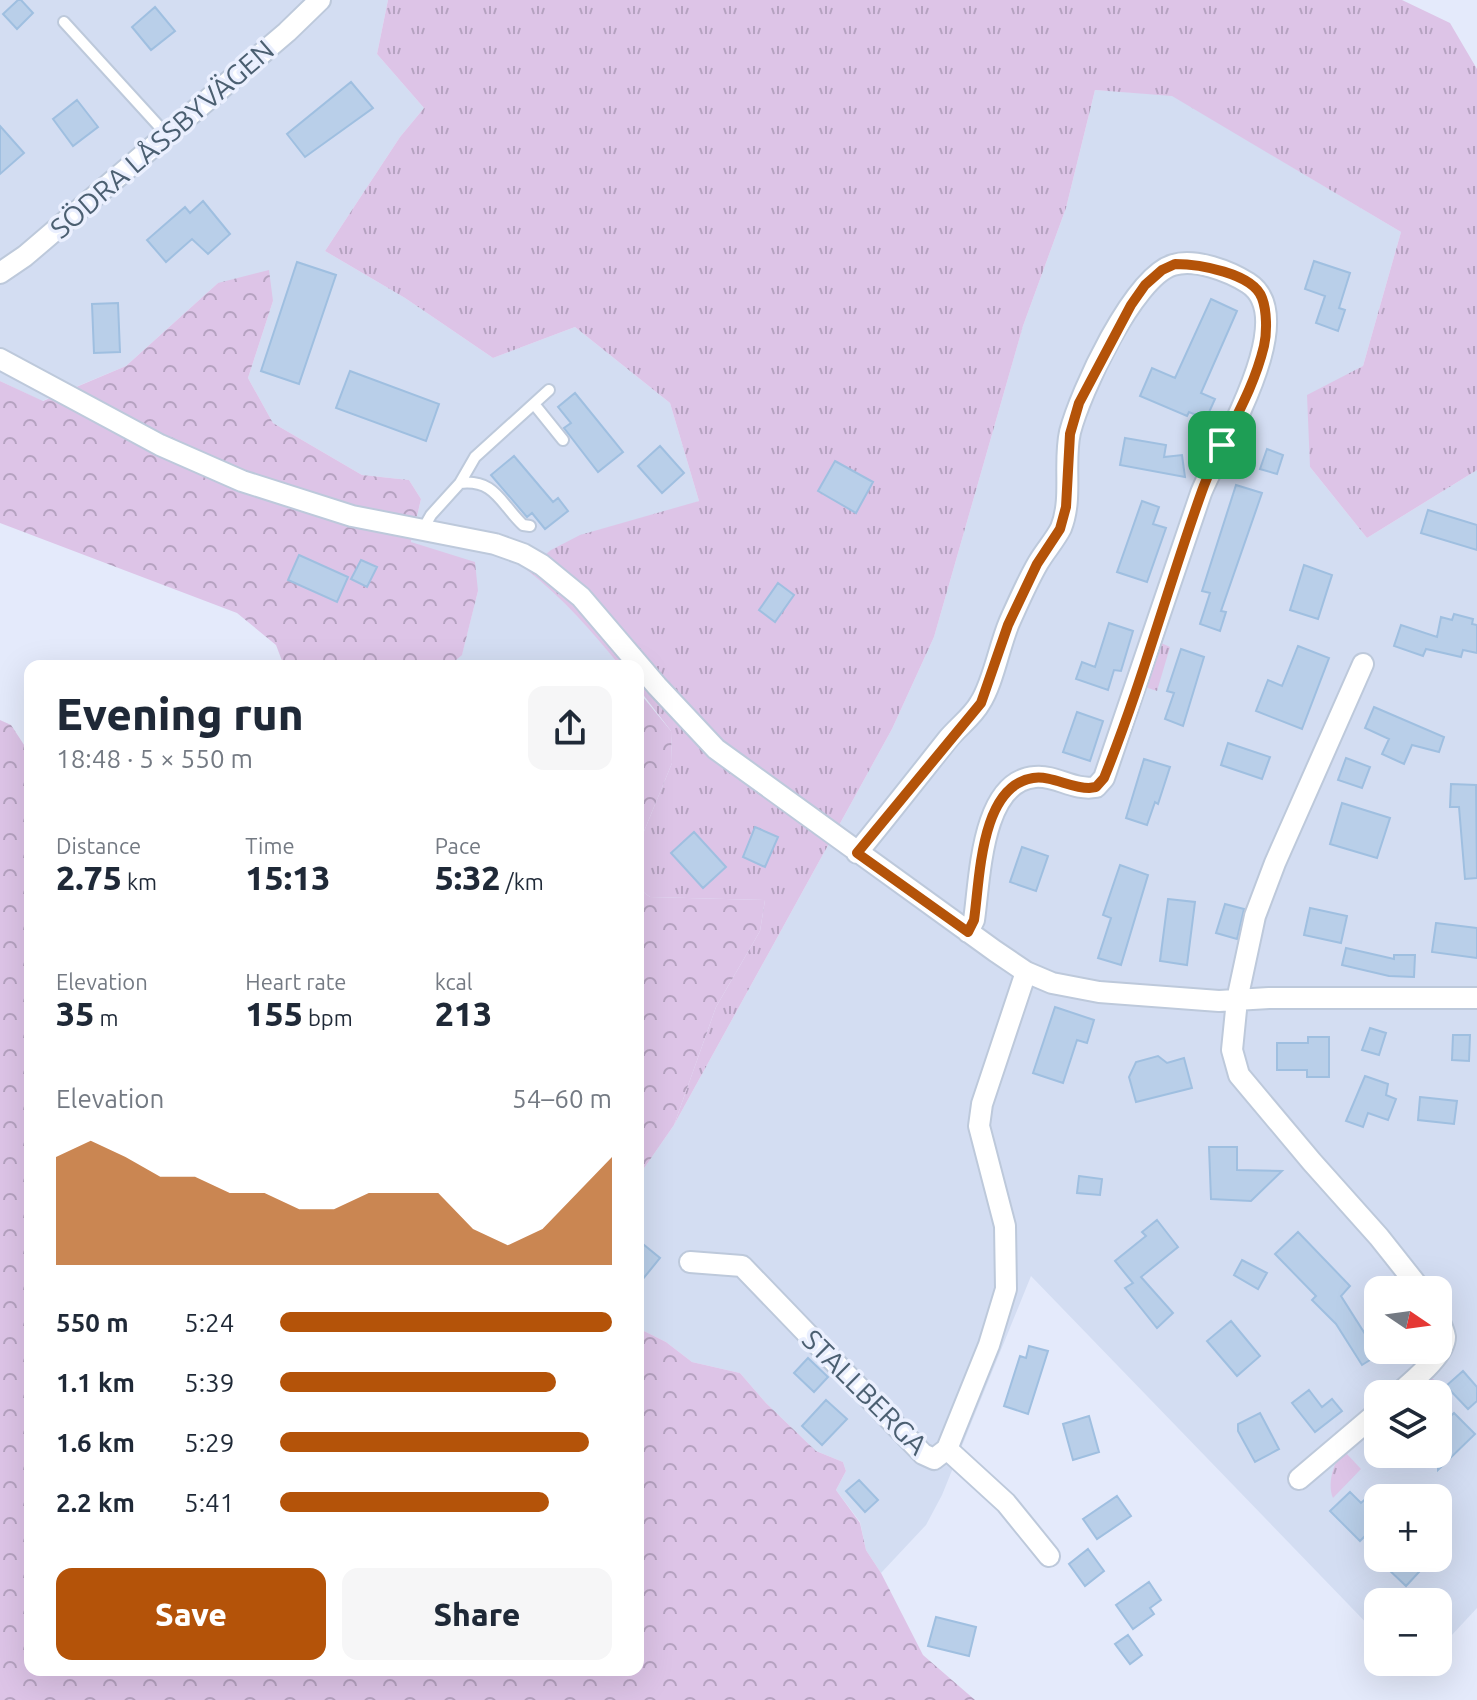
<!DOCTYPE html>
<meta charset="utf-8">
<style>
:root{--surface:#fff;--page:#f6f6f7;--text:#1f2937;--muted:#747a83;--accent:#b45309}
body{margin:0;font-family:Ubuntu,sans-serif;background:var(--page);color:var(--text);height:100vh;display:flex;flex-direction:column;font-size:30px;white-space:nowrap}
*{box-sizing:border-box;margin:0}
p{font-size:26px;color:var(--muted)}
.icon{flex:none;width:44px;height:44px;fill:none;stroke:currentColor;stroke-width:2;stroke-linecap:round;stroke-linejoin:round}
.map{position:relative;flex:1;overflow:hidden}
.drawer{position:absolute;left:24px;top:660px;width:620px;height:1016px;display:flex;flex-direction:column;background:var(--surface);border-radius:16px;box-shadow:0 8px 32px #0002}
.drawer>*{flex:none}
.needle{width:52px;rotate:103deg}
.controls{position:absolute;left:1364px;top:1276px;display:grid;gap:16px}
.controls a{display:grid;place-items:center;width:88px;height:88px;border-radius:16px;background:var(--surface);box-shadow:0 8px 32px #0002;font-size:40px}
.pin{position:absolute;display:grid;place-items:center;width:68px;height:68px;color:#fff;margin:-34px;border-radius:16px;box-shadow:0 4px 12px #0006}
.round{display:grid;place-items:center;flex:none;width:84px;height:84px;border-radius:16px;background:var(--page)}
.summary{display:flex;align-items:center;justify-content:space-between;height:136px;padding:0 32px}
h1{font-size:44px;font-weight:800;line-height:60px}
.metrics{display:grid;grid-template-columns:repeat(3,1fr);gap:12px;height:136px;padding:8px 32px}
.metrics div{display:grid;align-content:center}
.metrics b{font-size:34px;font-weight:800}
.metrics small{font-size:22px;font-weight:400}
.metrics p{font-size:22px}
.chart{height:224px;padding:16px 32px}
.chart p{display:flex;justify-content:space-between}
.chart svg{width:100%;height:144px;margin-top:8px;fill:var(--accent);opacity:.7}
.primary-button{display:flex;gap:16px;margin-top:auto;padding:16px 32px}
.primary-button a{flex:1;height:92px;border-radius:16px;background:var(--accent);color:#fff;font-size:32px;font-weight:800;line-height:92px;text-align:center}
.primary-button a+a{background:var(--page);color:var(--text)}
ul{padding:0 32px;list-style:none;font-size:26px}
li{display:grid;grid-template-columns:128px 96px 1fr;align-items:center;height:60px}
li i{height:20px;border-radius:10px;background:var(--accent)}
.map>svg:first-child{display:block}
.residential{fill:#d3ddf2;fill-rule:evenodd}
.grass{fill:url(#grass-tufts)}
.forest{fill:url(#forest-crowns)}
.building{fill:#b9cfe9;stroke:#9fbfe0;stroke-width:2}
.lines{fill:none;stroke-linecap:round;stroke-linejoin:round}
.lane-casing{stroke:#bdc9db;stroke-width:14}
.street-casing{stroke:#bdc9db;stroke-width:24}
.lane{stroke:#fff;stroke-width:10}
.street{stroke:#fff;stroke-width:20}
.route-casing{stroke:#fff;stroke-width:16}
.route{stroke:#b45309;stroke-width:10}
.labels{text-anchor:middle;stroke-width:7;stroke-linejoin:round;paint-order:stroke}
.street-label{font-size:28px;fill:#4b5f71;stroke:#eaeffe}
</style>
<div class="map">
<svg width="1477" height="1700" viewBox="0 0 1477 1700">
<defs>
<pattern id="grass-tufts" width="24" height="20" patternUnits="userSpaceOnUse" patternTransform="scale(2)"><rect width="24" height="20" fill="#ddc4e7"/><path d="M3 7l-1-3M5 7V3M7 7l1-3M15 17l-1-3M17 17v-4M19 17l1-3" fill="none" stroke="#b5a2c0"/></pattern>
<pattern id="forest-crowns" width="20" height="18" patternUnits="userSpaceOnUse" patternTransform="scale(2)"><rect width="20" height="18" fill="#ddc4e7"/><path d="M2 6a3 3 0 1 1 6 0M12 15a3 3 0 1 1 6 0" fill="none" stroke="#b5a2c0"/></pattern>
</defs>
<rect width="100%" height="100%" fill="#e4eafb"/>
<path class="residential" d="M0,0H388L377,54L424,108L400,137L325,251L405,298L493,358L575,327L670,403L699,501L528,570L552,590L593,632L620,666H449L462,654L478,591L411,542L421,499L409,480L362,475L273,423L248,378L273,301L218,283L126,366L42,401L0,381Z
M1095,90L1172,95L1401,232L1363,366L1310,467L1367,538L1477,470V1608L1438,1650V1602H1378V1635L1031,1276L942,1495L926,1525L881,1573L866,1550L860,1522L836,1490L846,1471L843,1462L816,1451L766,1403L740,1373L692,1362L666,1342L638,1328L640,1306L638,1303V1177L674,1125L892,729L934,637L1023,326L1066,208ZM1378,1290H1438V1350H1378ZM1378,1394H1438V1454H1378ZM1378,1498H1438V1558H1378Z"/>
<path class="grass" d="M388,0H1402L1450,23L1477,69V470L1367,538L1310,467L1307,395L1363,366L1401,232L1172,96L1095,90L1066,208L1023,326L934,637L892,729L674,1125L716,1007L760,931L765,900L650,897L638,888V846L672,763L671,731L638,688V666H620C592,631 563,598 527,570L551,550L580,535L699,501L670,403L575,327L493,358L405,298L325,251L400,137L424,108L377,54Z
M1159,642L1170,647L1157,691L1145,687Z
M1428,1374L1451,1397L1450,1403L1441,1412H1438V1394H1417L1419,1385Z
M1342,1453L1347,1454L1361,1469L1333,1498C1327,1485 1333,1463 1342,1453Z"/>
<path class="forest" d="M269,270L273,301L248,378L273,423L362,475L409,480L421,499L411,542L475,562L478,591L462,655L449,666H284L276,645L237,613L0,523V381L43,401L126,366L218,283Z
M638,691L671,731L672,763L638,846Z
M0,720L11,725L30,754V1670H638V1328L666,1342L692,1362L740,1373L766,1403L816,1451L843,1462L846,1471L836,1490L860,1523L866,1550L881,1573L923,1655L975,1700H0Z
M638,888L650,897L765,900L760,931L716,1007L674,1125L638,1177Z"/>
<path class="building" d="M18,0H21L33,13L17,29L3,14Z
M155,7L175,31L151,50L132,27Z
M351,82L373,108L305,157L287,134Z
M77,100L98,127L73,146L53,119Z
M0,126L24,153L0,174Z
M203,201L230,234L208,254L192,239L166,262L147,240L185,207L190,213Z
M1314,261L1350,273L1339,308L1345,310L1338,331L1316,323L1325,296L1305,289Z
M297,262L336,275L299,384L261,371Z
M1211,299L1237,311L1201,393L1215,399L1206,419L1189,412L1187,416L1140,396L1152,368L1175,378Z
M118,303L120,352L94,353L92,304Z
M350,371L439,404L426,441L336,408Z
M575,393L623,452L598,472L564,428L571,423L558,407Z
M1125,438L1166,445L1164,457L1182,455L1185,477L1120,465Z
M660,446L684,473L662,493L638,466Z
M1267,449L1283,455L1277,474L1260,469Z
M514,456L553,502L558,498L568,511L545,529L532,513L527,517L491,475Z
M835,461L873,482L856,513L818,491Z
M1236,485L1262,493L1221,611L1226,612L1220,631L1200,624L1210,593L1202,591Z
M1142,501L1159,507L1153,524L1166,528L1147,582L1117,572Z
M1428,510L1477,525V550L1421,533Z
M299,555L348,577L337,602L288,580Z
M361,560L377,567L367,587L351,579Z
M1304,565L1332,575L1318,619L1290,610Z
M778,583L794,595L775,622L759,610Z
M1454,614L1473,619L1472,624L1477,625V653L1463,650L1461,657L1426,649L1423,656L1394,646L1401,625L1437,637L1441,617L1452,620Z
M1109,623L1133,631L1121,671L1114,670L1108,690L1076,679L1082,662L1095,667Z
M1298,646L1329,658L1302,729L1256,711L1268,680L1282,686Z
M1181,649L1204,657L1183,726L1165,719L1174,693L1167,691Z
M1374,707L1444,737L1439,752L1412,745L1404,764L1382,754L1389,739L1365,728Z
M1077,712L1103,721L1090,761L1063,752Z
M1228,743L1270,757L1262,779L1221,765Z
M1346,758L1370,767L1362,788L1338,780Z
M1144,759L1170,767L1158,804L1155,802L1147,825L1126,818Z
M1451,784L1476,785L1477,878L1465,879L1459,807H1450Z
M1342,803L1390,818L1377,858L1330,844Z
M755,827L778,837L765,867L743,857Z
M694,832L726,867L703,888L671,853Z
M1022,847L1048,856L1036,891L1010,882Z
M1120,865L1148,875L1121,965L1098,958L1111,918L1103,915Z
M1168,899L1195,902L1187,965L1160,961Z
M1225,904L1244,909L1237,939L1216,933Z
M1310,908L1347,916L1341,943L1304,935Z
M1436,923L1477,928V958L1432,952Z
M1346,948L1394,959V955H1415L1414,977L1389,976L1342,965Z
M1055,1007L1094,1020L1087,1043L1077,1040L1063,1083L1033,1073Z
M1370,1028L1386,1033L1379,1055L1362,1050Z
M1453,1035H1470L1469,1061L1452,1060Z
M1308,1037H1329V1077H1307V1070H1277V1043H1308Z
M1158,1056L1167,1063L1184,1058L1192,1088L1136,1102L1129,1077L1136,1062Z
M1365,1076L1388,1084L1386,1095L1396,1099L1388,1120L1368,1113L1363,1127L1346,1121Z
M1420,1097L1457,1101L1454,1124L1418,1120Z
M1209,1147H1237V1170L1282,1171L1251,1201L1211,1199Z
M1079,1176L1102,1179L1100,1195L1077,1193Z
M1157,1220L1178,1247L1141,1277L1173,1313L1157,1328L1125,1288L1133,1283L1115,1261L1146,1236L1142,1232Z
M1298,1232L1350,1286L1341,1296L1367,1337L1378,1330V1355L1362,1365L1336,1324L1312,1300L1316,1296L1275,1254Z
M638,1240L660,1258L638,1285Z
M1242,1260L1267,1273L1258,1289L1234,1275Z
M1231,1321L1260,1356L1237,1376L1207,1341Z
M1029,1346L1048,1351L1028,1414L1004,1406L1020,1356L1026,1358Z
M808,1358L828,1377L814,1392L794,1373Z
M1463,1371L1477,1387V1401L1468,1409L1446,1386Z
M1309,1390L1322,1407L1332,1399L1342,1411L1315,1432L1292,1403Z
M826,1400L847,1419L822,1445L802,1426Z
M1260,1413L1279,1449L1255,1462L1238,1431V1424Z
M1454,1413L1475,1434L1438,1470V1428Z
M1089,1416L1099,1452L1073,1460L1063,1424Z
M859,1480L878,1500L865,1512L846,1491Z
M1350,1492L1361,1503L1369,1496L1378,1506V1523L1360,1541L1330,1511Z
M1117,1496L1131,1516L1097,1539L1083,1519Z
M1088,1549L1104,1571L1085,1586L1069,1564Z
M1397,1558H1432L1406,1586L1387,1568Z
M1149,1582L1161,1600L1150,1608L1154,1614L1133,1629L1116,1605Z
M936,1617L976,1627L969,1656L928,1646Z
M1128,1635L1142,1655L1130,1664L1115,1644Z"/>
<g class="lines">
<g class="lane-casing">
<path id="lane" d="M64,22L167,135
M534,404L563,440
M460,483C495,479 500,503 523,525L530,526
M423,529L431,515L460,483L475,457L549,390"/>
</g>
<g class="street-casing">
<path id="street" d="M0,273L25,256L287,32L320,0
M0,359L160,445L242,481L352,516L495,544L523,554L542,565L581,597L657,686L716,749L995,951L1026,972L1052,983L1099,992L1219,1001L1269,998H1477
M1363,664L1275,863L1255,916L1237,1000L1232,1050L1239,1075L1312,1162L1379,1237L1421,1290
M857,853C888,815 918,777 948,739C958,727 973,716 980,703C993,683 999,647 1009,623C1018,603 1027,582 1038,563C1045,551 1055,540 1061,528C1073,498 1063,463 1070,432C1080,393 1133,277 1173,265C1195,258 1229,271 1248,283C1303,318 1217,451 1201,493L1104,778L1096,787C1073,791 1057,775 1035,777C981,781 980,880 974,920L968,932
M690,1262L742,1266L923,1454L934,1459L947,1449L989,1345L1006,1289L1005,1226L979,1126L982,1104L1026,972
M1398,1394C1411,1382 1445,1356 1445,1337C1444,1331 1441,1324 1438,1318
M947,1449L1006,1503L1049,1556
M1299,1479L1378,1412"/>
</g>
<use href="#lane" class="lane"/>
<use href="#street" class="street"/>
</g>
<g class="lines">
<g class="route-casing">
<path id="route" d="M1175,264C1198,264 1253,273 1262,298C1267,311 1267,333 1264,346C1251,400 1220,440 1202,491C1168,586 1142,684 1104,778L1096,787L1089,788C1070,788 1051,775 1033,778C980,786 980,879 974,920L968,932L857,853L981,703L1008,625L1037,564L1060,529L1066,507L1070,434L1079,403L1131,305L1145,285L1162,270Z"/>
</g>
<use href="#route" class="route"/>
</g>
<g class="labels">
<g class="street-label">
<text transform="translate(162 139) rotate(-41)" y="10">SÖDRA LÅSSBYVÄGEN</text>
<text transform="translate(865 1392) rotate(45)" y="10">STALLBERGA</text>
</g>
</g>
</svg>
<div class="controls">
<a><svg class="needle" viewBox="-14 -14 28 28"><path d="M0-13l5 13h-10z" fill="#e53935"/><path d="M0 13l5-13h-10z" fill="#747a83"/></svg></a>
<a><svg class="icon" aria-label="layers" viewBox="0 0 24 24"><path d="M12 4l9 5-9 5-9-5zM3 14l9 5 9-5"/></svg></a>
<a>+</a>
<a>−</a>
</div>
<div class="pin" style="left:1222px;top:445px;background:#1e9e55"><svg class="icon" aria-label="arrive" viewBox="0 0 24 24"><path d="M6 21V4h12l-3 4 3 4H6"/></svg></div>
<section class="drawer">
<div class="summary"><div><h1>Evening run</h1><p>18:48 · 5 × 550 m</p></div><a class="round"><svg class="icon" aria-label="share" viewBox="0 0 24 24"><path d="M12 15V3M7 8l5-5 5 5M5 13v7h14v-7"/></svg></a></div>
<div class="metrics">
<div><p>Distance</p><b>2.75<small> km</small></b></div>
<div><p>Time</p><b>15:13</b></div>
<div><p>Pace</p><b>5:32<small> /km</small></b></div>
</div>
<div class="metrics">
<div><p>Elevation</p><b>35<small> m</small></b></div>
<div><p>Heart rate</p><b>155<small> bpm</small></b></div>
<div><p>kcal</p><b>213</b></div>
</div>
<div class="chart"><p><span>Elevation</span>54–60 m</p>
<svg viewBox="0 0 160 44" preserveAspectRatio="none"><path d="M0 44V11L10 6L20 11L30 17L40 17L50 22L60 22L70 27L80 27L90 22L100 22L110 22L120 33L130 38L140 33L150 22L160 11V44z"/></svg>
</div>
<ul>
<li><b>550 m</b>5:24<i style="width:100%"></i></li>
<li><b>1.1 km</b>5:39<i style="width:83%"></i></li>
<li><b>1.6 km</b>5:29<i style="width:93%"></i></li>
<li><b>2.2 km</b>5:41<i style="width:81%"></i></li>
</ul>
<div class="primary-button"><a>Save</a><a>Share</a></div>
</section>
</div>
